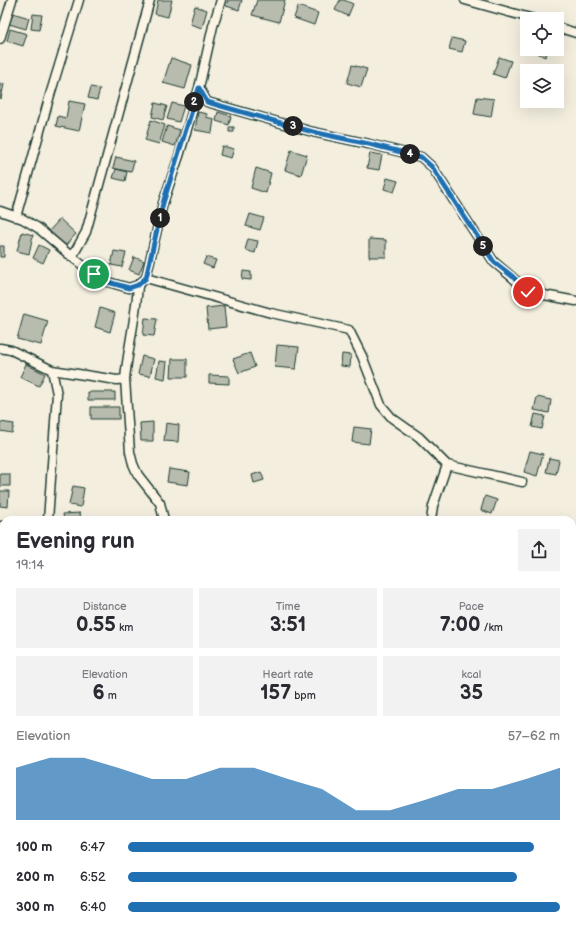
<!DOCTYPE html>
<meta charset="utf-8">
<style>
:root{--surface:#fff;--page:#f2f2f3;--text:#2b2b33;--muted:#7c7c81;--accent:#1f6fb2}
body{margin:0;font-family:"Balsamiq Sans",sans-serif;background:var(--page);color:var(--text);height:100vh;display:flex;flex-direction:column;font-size:15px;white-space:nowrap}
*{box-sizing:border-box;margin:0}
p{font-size:13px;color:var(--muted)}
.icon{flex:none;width:22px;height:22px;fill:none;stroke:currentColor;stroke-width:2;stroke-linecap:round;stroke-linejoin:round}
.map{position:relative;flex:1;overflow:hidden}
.panel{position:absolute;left:0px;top:516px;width:576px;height:414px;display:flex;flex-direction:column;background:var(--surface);border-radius:12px 12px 0 0;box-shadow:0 4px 16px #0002}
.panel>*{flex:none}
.fabs{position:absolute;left:520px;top:12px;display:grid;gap:8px}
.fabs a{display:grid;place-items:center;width:44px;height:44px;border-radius:0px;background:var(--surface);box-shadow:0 4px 16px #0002;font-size:20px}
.pin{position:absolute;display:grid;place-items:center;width:34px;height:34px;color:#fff;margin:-17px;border:2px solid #fff;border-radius:50%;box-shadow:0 1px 4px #0007}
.km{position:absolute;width:20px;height:20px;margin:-10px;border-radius:50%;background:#222;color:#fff;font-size:11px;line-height:20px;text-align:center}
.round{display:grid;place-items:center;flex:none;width:42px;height:42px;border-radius:0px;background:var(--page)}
.overview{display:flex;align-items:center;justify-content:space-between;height:68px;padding:0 16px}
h1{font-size:22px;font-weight:600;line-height:30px}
.stats{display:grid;grid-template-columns:repeat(3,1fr);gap:6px;height:68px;padding:4px 16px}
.stats div{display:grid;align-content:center;border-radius:0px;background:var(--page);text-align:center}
.stats b{font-size:20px;font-weight:600}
.stats small{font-size:11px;font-weight:400}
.stats p{font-size:11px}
.chart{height:112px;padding:8px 16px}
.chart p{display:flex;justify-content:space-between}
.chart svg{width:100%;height:72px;margin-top:4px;fill:var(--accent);opacity:.7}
ul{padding:0 16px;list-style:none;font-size:13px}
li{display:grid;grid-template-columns:64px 48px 1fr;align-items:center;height:30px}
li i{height:10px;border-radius:5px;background:var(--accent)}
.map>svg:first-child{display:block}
.building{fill:#b8bcae;stroke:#1f3d34}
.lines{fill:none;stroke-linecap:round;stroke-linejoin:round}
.minor-casing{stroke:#1f3d34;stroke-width:11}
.minor{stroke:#fcf5e5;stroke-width:8}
.route-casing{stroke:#fff;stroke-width:8}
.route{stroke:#1f6fb2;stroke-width:5}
</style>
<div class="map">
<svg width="576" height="930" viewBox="0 0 576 930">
<rect width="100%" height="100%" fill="#f3eede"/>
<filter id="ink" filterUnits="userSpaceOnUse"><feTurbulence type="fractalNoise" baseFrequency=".025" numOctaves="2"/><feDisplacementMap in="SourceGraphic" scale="8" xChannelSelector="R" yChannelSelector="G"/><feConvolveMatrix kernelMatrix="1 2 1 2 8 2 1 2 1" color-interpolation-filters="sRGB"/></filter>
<g filter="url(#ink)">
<path class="building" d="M158,0H172L168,17L155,14Z
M228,0H242L239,10L226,6Z
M257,0H285L279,22L252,15Z
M340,0H344L353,4L348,16L335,10Z
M195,6L207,10L202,28L190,24Z
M298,6L318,13L314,25L294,18Z
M13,13L29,18L26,29L9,24Z
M33,14L42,15L39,30L31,29Z
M10,29L27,34L23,46L7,41Z
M452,38L465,41L462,52L449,49Z
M527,38V48L523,46Z
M529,49H549L545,57Z
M499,57L511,61L505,78L493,74Z
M171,58L192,65L185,89L163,83Z
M352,65L367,69L361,87L347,83Z
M0,83L4,84L1,99L0,98Z
M91,87L100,89L97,100L88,98Z
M477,97L494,99L491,117L474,114Z
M69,101L85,104L79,131L56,126L58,116L66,118Z
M155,103L167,106L163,120L152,117Z
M172,103L184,106L179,122L167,119Z
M198,112L207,114L206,117L214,119L212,133L195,130Z
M218,112L231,116L229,125L216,121Z
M151,120L165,125L159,144L145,140Z
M167,126L180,130L175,146L162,142Z
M229,127H234V132H229Z
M222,146L234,149L231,158L220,155Z
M291,150L307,155L301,175L285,170Z
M370,153L382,155L379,170L367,168Z
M116,157L134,161L131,172L113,168Z
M256,168L271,173L266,193L251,188Z
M116,169L127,172L125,181L113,178Z
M387,178L398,181L394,192L384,189Z
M250,214L264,218L260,230L246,226Z
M60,219L76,234L65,246L49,231Z
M22,232L33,235L29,254L17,251Z
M248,239L258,241L255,253L245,250Z
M369,239L386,240V257H369Z
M39,245L49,250L43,263L33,258Z
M0,246H4V257H0Z
M114,251L126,253L122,267L111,265Z
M134,257L144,261L139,274L129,270Z
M206,257L216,260L213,268L203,264Z
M243,271L251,272V280L242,279Z
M224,306L226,327L208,329L206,308Z
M100,308L115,313L110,332L95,327Z
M24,314L48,321L41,345L17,339Z
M145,318L157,319L154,336L143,335Z
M277,345L299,347L296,369L275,367Z
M250,353L255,367L239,373L233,359Z
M342,354L351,355L350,367L341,366Z
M142,356L154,359L150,376L138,374Z
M172,359H187V377H171Z
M159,361L167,362L165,379L156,377Z
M26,364L45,374L39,386L20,377Z
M209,375L229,376V384L209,383Z
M88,392H115V400H88Z
M537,397L551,400L549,413L534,410Z
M91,407H119V419H91Z
M535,414L545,416L542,429L532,427Z
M0,422L14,424L12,433L0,431Z
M153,422V441H141L140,423Z
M166,423L179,425L178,442L164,441Z
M354,427L371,429L369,444L352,442Z
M530,451L543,454L537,476L524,472Z
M549,458L559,460L556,474L546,472Z
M169,469L190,472L188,485L167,482Z
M261,472L264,480L254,483L252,475Z
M0,474H10V486H0Z
M73,486L84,488L81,507L69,505Z
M0,491H9L8,507L0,506Z
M485,496L497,500L492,514L481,510Z
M80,513L81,520H64L63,514Z
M0,727H4V743H0Z
M0,781L4,782V790H0Z
M1,803L4,804V817H0Z"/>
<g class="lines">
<g class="minor-casing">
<path id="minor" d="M465,0L534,19
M557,27L576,33
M0,39L12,0
M199,88L207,102L313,132L369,144L421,157L432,167L494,262L512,277L528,292L576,301
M0,211L23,219L38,228L72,257L94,274L108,282L129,288L138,285L146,278L163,203L180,153L199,88L213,26L221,0
M16,217L50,95L79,0
M72,257L86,232L150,0
M146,278L271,313L349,330L362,356L381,405L392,418L419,437L447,465L522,482
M0,348L11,350L52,370L57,394L48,520
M52,370L117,380L125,379C128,348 136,317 138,285
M125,379L130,452L133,464L138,475L160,503L164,520
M431,520L433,506L447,465
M0,526H4
M0,720L4,716"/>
</g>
<use href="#minor" class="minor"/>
</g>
</g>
<g class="lines" filter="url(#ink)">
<g class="route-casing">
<path id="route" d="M94,274L108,282L129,288L138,285L146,278L163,203L199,88L207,102L313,132L369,144L421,157L432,167L494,262L512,276L528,292"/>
</g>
<use href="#route" class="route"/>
</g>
</svg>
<div class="fabs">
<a><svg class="icon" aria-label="locate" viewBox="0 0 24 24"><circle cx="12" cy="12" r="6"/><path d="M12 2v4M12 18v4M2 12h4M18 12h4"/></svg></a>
<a><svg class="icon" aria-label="layers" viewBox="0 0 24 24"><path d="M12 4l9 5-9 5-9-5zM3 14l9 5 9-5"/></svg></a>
</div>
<div class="pin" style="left:94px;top:274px;background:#1e9e55"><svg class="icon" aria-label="arrive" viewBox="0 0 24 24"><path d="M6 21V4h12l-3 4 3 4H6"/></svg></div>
<div class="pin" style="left:528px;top:292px;background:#d93025"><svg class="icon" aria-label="check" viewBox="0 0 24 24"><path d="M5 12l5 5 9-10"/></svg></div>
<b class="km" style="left:160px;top:218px">1</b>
<b class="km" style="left:194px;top:102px">2</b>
<b class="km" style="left:293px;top:126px">3</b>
<b class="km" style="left:410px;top:154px">4</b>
<b class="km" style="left:483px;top:246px">5</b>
<section class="panel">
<div class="overview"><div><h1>Evening run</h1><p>19:14</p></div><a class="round"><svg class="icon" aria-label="share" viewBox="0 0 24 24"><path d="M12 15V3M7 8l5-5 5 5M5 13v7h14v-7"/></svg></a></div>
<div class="stats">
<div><p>Distance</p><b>0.55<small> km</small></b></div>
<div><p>Time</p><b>3:51</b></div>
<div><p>Pace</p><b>7:00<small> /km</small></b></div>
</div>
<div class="stats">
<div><p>Elevation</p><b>6<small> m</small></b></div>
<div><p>Heart rate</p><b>157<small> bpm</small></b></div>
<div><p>kcal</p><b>35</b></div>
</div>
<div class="chart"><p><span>Elevation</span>57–62 m</p>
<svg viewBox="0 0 160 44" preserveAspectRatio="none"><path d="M0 44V12L10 6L20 6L30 12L40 19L50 19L60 12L70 12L80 19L90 25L100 38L110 38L120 32L130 25L140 25L150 19L160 12V44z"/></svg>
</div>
<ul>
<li><b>100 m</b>6:47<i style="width:94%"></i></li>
<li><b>200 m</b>6:52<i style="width:90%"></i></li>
<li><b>300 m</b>6:40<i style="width:100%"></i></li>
</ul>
</section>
</div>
